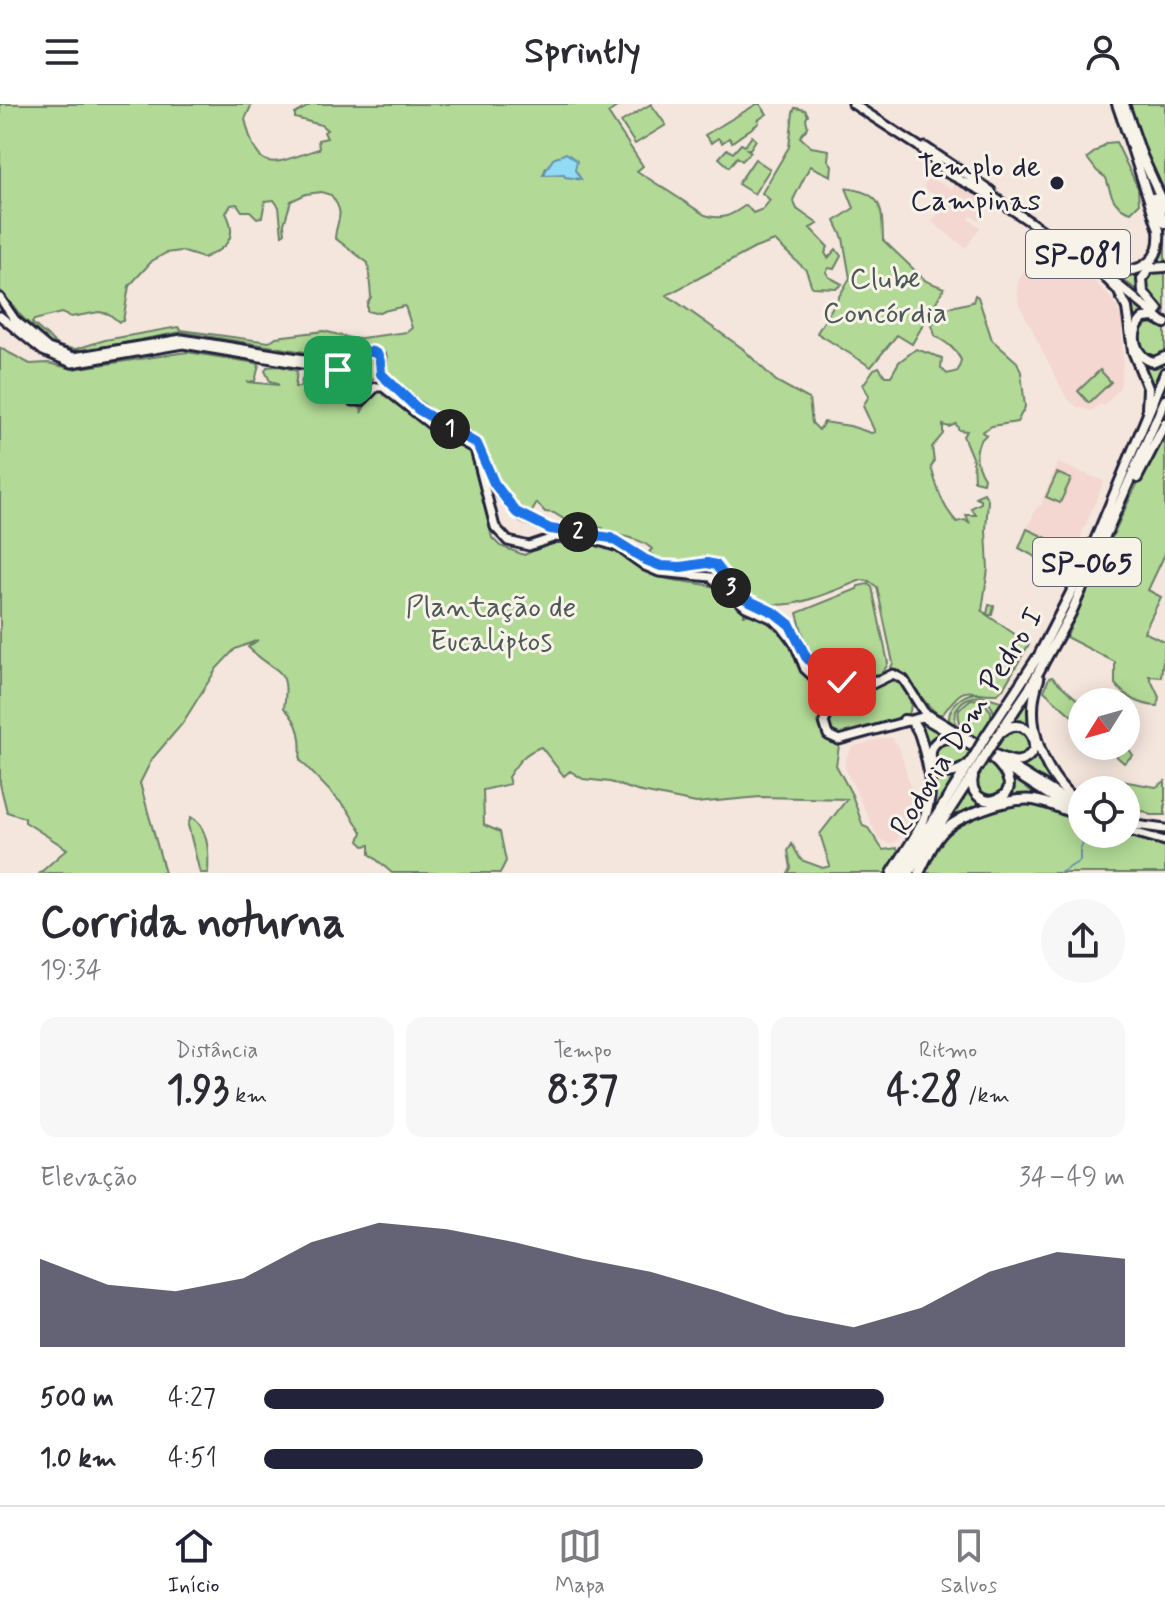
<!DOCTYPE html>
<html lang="pt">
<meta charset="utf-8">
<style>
:root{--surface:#fff;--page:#f7f7f7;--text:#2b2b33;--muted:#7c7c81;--line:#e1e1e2;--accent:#22223b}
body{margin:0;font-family:Mynerve,sans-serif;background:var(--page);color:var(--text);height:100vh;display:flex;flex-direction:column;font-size:30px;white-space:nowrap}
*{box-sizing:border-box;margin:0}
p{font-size:26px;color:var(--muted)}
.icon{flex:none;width:44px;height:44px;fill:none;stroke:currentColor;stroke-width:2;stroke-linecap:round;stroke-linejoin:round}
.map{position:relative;height:769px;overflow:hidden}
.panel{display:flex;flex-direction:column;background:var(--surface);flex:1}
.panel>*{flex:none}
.needle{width:52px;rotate:233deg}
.tools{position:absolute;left:1068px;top:584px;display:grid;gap:16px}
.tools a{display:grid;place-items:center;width:72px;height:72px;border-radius:50%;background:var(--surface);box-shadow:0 4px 20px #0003;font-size:40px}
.pin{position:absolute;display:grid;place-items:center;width:68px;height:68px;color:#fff;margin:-34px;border-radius:16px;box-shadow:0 4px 12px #0006}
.km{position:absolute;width:40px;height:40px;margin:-20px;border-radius:50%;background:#222;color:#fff;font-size:22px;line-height:40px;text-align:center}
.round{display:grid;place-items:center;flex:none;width:84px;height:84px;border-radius:42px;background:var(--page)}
.summary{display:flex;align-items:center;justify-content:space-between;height:136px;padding:0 40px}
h1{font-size:44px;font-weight:700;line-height:60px}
.metrics{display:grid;grid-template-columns:repeat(3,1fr);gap:12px;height:136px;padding:8px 40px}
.metrics div{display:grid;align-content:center;border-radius:16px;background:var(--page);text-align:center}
.metrics b{font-size:40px;font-weight:700}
.metrics small{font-size:22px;font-weight:400}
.metrics p{font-size:22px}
.chart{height:224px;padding:16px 40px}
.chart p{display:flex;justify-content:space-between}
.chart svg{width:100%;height:144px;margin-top:8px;fill:var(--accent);opacity:.7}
ul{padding:0 40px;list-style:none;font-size:26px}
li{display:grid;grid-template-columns:128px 96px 1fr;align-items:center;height:60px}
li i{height:20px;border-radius:10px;background:var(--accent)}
header{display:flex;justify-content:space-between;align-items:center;height:104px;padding:0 40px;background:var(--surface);font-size:36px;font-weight:700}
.tab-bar{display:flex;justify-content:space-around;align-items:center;height:112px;border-top:2px solid var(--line);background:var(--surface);font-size:22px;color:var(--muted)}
.tab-bar a{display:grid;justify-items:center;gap:4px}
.tab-bar .selected{color:var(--accent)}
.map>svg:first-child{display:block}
.built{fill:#f3d7d0}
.green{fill:#b2da96;stroke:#6a7e68;stroke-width:2;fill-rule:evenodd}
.water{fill:#93dbf5;stroke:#6691ab;stroke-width:2}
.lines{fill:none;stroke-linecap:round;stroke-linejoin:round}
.stream{stroke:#6691ab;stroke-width:2}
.major-casing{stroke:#22223b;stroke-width:13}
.highway-casing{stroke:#22223b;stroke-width:14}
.major{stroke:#f7f3e8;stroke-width:7}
.highway{stroke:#f7f3e8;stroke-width:8}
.highway-bridge-casing{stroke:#22223b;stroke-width:14;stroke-linecap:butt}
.highway-bridge{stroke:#f7f3e8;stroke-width:8}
.route-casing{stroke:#fff;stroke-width:16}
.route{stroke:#1a73e8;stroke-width:10}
.poi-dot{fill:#22223b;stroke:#f7f3e8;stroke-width:3}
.labels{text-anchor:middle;stroke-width:6;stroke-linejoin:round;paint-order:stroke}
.shield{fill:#f7f3e8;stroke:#62616f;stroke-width:2}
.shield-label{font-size:28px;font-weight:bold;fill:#22223b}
.poi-label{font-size:30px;fill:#22223b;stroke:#f7f3e8;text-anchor:end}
.park-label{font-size:30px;fill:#4d5956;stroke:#f7f3e8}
.street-label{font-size:30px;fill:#22223b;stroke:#f7f3e8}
</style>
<header><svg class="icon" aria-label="menu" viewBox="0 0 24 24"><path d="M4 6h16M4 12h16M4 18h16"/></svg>Sprintly<svg class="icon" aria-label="person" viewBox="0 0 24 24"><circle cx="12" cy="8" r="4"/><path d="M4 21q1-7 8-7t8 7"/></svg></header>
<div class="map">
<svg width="1165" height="769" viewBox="0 0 1165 769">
<rect width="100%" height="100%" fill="#f5e6dd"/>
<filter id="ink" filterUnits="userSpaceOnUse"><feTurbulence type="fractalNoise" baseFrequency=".0125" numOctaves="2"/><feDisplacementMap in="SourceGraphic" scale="16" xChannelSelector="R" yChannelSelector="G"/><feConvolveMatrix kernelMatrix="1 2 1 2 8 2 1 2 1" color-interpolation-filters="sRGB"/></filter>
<g filter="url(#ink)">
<path class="built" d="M929,73L952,85L957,77L990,98L979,116L970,112L969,116L980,123L966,144L932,118L944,98L923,83Z
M1056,150L1070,155L1082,164L1113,197L1121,212L1123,258L1120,283L1104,302L1100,300L1091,307L1077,303L1066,293L1018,198L1017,181L1022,169L1034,159Z
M1058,359L1104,377L1075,446L1027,424L1038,401L1042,402V396Z
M882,634H892L899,643L913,692L912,712L896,737L889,740L878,734L845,664V656L852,643Z"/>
<path class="green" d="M0,0H252L245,15C259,73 271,60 319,45L318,36L327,34L324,28L327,26L321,21L295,14V10L312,0H621L608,9L643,62L637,67L705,111C722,117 732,111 746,101L753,109L763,105L770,96L762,89L789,43L793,9L795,4L805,6L808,11L806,15L808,23L800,33L811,43L829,46L828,56L832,61L831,72L810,62L793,96L797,105L818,120L810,124L828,143L825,149L828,154L836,145L841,152L834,165L829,164L826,168L829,173L842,180L837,184L812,183L806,166L775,137L755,144L667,191L742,244L776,277L809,295L812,319L819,326L824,318L850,322L871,329L875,328L863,302L869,292L863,281L874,265L879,263L885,272H891L899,258L916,245L942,254L941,264L947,270L958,267L961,256C955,244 947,239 935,232L932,221L947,204L973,198L975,191L978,193L992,236L1017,258L1021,268L1025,303L1017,318L992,322L982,328L986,331C972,342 975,360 984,374L983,379L974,377L973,356L963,332L967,327L959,326L956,320L949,323L943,321V330L932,343L934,358L931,363C937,383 942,403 957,418L965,416L970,420L966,411H976L971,404L981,399V396L976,394L977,392L984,389L988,396L986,426L988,465L982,507L987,510L989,501L994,502L992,511H987L1029,540L1003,585L997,590C965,591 967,576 943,610H938C916,594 917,577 890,566L893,559L877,483L869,477L862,476C825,489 779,516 742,490C727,480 726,463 710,453L663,459L649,448L652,445C638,432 619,433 602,427L603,424L570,419L554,409L545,408L537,399L530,411H526L499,385L486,344L477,332L430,308L388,273L383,265L387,254L372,243H356L351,250L342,254L181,228L86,246H64L50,239L21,212L0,186ZM568,52L576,57L574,65L577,75L565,70L543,71L546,64ZM321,88L331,91C347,112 336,115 335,134L368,159L371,193L367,200V207L375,209L405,202L412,224L407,228L354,235L324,227L276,233L269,238L181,226L178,223L105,236L76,245L60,243L32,219L34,216L61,209L71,213L99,208L109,210L119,218L123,217L129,182L152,157L166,149L181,147L203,154C226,145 239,134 226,109L231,101L237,100L242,107H250L257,114L262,113L265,97L274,96L279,103L282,131L285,129L284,120L291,97L306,90Z
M651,0L666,21L635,40L621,18Z
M757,0H760L767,10L758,16L759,19L732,38L729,34L722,39L718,34L711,39L705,31Z
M1126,0H1165V89L1143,45Z
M752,32L756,36L750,45H747L751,48L742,57L737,53L729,63L719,54L727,45L733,49L741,40L745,42Z
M1116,38L1138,84L1139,100L1131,108C1112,103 1111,89 1106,74L1097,67L1087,54L1107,39Z
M755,55L770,65L754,90L738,80Z
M846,84C883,89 882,103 883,136L926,177L944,184L912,240L897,231L871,263L817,229L850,174L843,134L835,117L854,104Z
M1150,91L1165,124V161L1149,162L1141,189L1108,165L1137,166L1160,142Z
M1165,166V209L1149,191L1144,177L1151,167Z
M1118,184L1153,211L1137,217L1139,252L1165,256L1150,300Z
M1154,216L1165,223V249L1158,255L1144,251C1139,237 1137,229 1145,217Z
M0,244L30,260L48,259L73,265L187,248L256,259L259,261L255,277L247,278L279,281L270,277L265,267L267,263L280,262L297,267L295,283H300L304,269L344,275L336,294L341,293L362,305L361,309L374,286L381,284L429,323L428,325L457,337L472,348L492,434L500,442L524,451C548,439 581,429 608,441C626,450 641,466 661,473C676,479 711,478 721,486C729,491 736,500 744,507V511C765,509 787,528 794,547C796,552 795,556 797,560C805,574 821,579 829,593C826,624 812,618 839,642L836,661L852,691L863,722L868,724L883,746L897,744L900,750L889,769H788L791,764L788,747L792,740L801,756L823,764L830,762L820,730L847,695L760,693L696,699L637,687L610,678L583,675L570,667L564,672L541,643C524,649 518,658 508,673L510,680L483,686L484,721L500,728L506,757L500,769H392L370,750V741L364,742L359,737L362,728L347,705L300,656C302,636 300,619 284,604C291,560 275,571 248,543L258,536L235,545L217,564L182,620L152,655L140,679L165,769H40L67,745L25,718V714L7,708L0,680Z
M364,249L379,253L380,260L365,293L353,296L345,284L360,252Z
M1100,266L1111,278L1089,299L1078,287Z
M1165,328V450L1148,486L1161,493L1144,528L1165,538L1161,573L1149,572L1159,593L1157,602C1139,601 1126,593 1115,580V558L1066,533L1131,392Z
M1057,369L1071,375L1060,399L1046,393Z
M1027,425L1075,447L1065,469L1019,444Z
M868,480L872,483L888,559C880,581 846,578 830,564C827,561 825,558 822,555L818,558L805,538L797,509L857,485L858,482Z
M892,573L901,576C907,587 915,600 908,612L835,634L827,625L828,611L839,599Z
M1052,573L1082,600V621L1044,587L1049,574Z
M1034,584L1042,657L1075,698L1014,660L1028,656L1034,632L1007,621Z
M974,589L1004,598L995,612C990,589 967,586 956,606L955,618L959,624L949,616C948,603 961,591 974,589Z
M971,595L982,596L991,607V617L980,636C967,629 956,621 959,605Z
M918,615L952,631L934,638L936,666L962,667L918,728L932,696L916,620Z
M1024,625L1032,644L1026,653L1008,655L991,645L1004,628Z
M946,634L973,645L966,658L952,667L937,662L933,647Z
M1126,641L1133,651L1124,659L1106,643Z
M986,653L998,661L1006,672L1004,689L990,696L977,690L975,671Z
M1009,668L1067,706L1022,693L942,725L970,680L975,692L1002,694Z
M1099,673L1156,683L1165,677V711H1150L1144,707L1126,710V686H1102L1107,678Z
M1014,696L1047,702L1082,717V730L1126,729L1165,741V769H920L945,729L963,717L1009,701Z
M191,713C209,723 209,750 208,769H200L188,721Z"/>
<path class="water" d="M566,49L577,57L575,66L581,75L565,73L564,70L543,71L553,55Z"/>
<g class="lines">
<path class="stream" d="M1060,769L1080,757V746L1087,730"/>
<g class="major-casing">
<path id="major" d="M853,0L918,42L947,69L995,94L1095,162
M925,43L991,87
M1111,175L1160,215
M0,194L15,216L48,244L74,253L182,235L347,262L356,257L362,248L369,247L381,253V270L397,287L435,316L477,340L499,388L523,413L550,425L611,434L646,456L661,462L681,463L707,459L716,461L739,492L775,509L790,521L806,553L819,568L847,579L878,576
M0,212L43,247L72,259L183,240L338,266L346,273L344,288L353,297H362L376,283H383L430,320L475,345L495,423L508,437L529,442L556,433L593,435L618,443L645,462L659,468L711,473L746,503L771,514L782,523L795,540L805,565L829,587V605
M981,648L922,613L839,636L828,631L824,618L835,598L893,570L904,576L924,608L992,649
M1002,656L1082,705
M998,659L1072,706
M1128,720L1165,725
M1126,726L1165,737"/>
</g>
<g class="highway-casing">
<path id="highway" d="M1117,0L1130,37
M1124,0L1142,52L1165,103
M1153,94L1165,119
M1065,136C1088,151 1125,183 1151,156C1159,148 1160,137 1159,126L1128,32
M1091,159L1118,186L1127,204L1133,247L1148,284L1147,305
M1158,206L1143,188L1142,175L1150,164L1165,163
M1165,219L1154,213L1144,214C1128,227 1134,254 1154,258L1165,253
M1137,374L1165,320
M1039,575C1022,619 1044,675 1082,701
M984,635L1039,551L1084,463L1165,269
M964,637C913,619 926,692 968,661
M992,640L1029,585L1071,509L1165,296
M995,651C1011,658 1024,663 1034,645C1035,626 1019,615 1003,627
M973,673C970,686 977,695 990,697C1021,691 1008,668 992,654
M1126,718L1131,720
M892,769C921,721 941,705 924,646C921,635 919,624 911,617L904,616
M900,769L975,651
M909,769L982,656
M919,769C926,756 931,741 941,730C957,711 1009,693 1034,696C1051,699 1066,707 1082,713"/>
</g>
<use href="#major" class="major"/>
<use href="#highway" class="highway"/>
<g class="highway-bridge-casing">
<path id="highway-bridge" d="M975,651L984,635
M982,656L992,640"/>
</g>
<use href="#highway-bridge" class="highway-bridge"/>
</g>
</g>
<g class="lines" filter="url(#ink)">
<g class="route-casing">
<path id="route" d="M338,266L344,270L346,277L362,248C382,245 380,256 381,270L419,306L477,340L494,379L516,408L550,425L611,434L646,456L661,462L681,463L707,459L716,461L739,492L775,509L790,521L806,553L816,564L842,578"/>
</g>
<use href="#route" class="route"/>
</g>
<circle class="poi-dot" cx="1057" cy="79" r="8"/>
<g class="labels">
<g class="shield">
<rect x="1026" y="126" width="104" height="48" rx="6"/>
<rect x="1033" y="434" width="108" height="48" rx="6"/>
</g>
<g class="shield-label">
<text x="1078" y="160">SP-081</text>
<text x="1087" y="468">SP-065</text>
</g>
<g class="poi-label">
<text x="1041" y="72">Templo de<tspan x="1041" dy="34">Campinas</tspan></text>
</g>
<g class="park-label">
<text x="885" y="184">Clube<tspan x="885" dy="34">Concórdia</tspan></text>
<text x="491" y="512">Plantação de<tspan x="491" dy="34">Eucaliptos</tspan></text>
</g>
<g class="street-label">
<text transform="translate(966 617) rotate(-58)" y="10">Rodovia Dom Pedro I</text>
</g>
</g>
</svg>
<div class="tools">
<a><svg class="needle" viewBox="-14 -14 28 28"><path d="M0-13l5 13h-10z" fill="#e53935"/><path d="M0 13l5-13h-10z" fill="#7c7c81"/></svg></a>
<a><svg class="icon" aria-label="locate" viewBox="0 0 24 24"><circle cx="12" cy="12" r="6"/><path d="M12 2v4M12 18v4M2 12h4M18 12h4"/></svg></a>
</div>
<div class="pin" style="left:338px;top:266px;background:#1e9e55"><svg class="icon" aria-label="arrive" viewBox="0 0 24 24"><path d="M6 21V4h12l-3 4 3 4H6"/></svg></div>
<div class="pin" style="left:842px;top:578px;background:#d93025"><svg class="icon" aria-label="check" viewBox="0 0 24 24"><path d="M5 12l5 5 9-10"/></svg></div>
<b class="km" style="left:450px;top:325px">1</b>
<b class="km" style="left:578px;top:428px">2</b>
<b class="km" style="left:731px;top:484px">3</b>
</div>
<section class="panel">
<div class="summary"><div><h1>Corrida noturna</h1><p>19:34</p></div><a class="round"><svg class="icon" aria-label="share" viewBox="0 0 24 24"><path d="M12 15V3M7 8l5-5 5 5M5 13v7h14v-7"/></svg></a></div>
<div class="metrics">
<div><p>Distância</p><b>1.93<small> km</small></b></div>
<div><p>Tempo</p><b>8:37</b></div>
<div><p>Ritmo</p><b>4:28<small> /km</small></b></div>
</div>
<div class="chart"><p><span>Elevação</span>34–49 m</p>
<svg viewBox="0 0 160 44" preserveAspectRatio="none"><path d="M0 44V17L10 25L20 27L30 23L40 12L50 6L60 8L70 12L80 17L90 21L100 27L110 34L120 38L130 32L140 21L150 15L160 17V44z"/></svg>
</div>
<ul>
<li><b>500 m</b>4:27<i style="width:72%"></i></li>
<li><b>1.0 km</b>4:51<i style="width:51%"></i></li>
</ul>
</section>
<nav class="tab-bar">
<a class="selected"><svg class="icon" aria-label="home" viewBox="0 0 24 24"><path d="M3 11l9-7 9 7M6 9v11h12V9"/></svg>Início</a>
<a><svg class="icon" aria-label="map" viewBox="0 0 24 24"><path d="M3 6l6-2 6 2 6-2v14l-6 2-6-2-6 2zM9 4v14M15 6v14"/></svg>Mapa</a>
<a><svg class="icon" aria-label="saved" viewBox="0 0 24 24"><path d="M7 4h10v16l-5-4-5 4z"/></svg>Salvos</a>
</nav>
